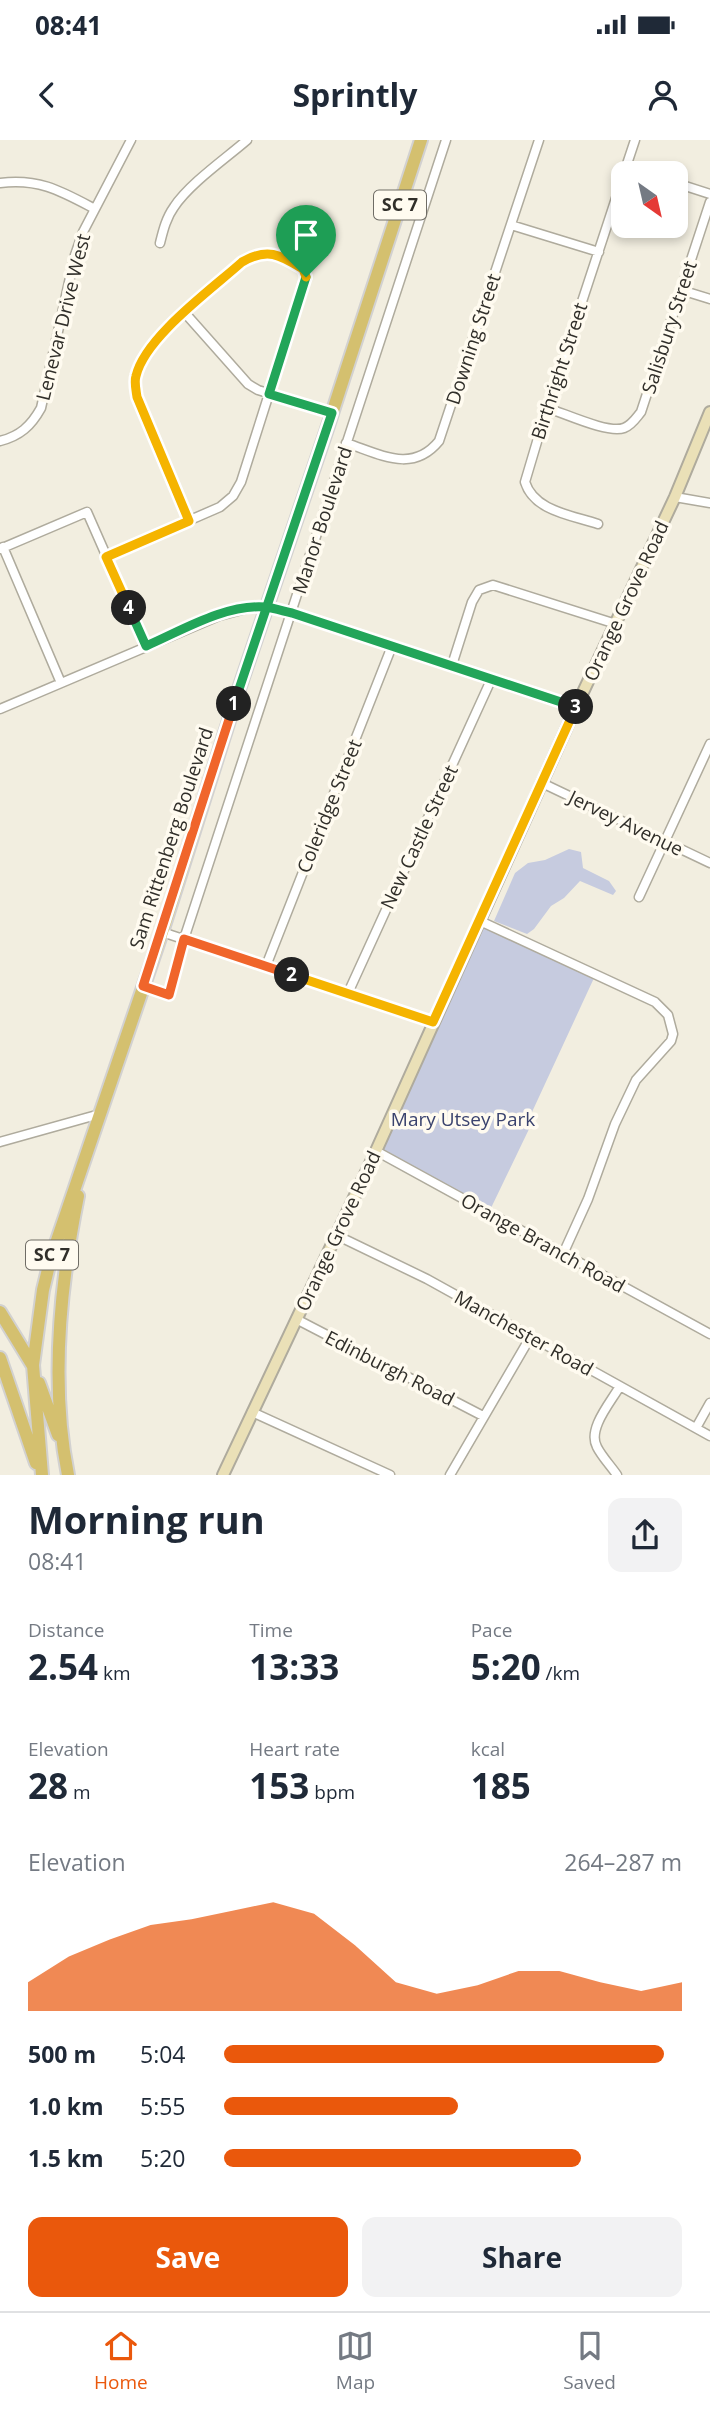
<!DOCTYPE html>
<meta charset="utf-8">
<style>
:root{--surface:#fff;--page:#f2f2f3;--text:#1f2937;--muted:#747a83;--line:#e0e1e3;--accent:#ea580c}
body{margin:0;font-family:"Open Sans",sans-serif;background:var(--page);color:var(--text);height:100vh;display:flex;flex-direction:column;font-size:26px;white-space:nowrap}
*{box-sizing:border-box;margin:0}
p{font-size:23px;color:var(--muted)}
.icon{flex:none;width:38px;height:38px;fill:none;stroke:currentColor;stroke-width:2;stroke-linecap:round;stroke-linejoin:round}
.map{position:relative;height:1335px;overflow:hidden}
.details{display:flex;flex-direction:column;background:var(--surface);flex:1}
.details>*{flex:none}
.needle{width:46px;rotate:146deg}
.tools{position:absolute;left:611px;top:21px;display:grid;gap:14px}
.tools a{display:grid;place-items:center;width:77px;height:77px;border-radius:14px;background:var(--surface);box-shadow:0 4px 10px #0003;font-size:35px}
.pin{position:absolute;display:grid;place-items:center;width:60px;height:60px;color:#fff;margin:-72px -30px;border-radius:50% 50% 50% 0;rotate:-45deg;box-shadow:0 0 7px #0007}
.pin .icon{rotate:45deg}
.km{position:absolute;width:35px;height:35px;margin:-18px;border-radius:50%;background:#222;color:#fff;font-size:19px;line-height:35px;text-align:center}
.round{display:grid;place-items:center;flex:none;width:74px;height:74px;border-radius:14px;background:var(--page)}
.summary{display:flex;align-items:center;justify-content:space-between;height:119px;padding:0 28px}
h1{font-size:38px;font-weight:700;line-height:52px}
.figures{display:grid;grid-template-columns:repeat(3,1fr);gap:10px;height:119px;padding:7px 28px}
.figures div{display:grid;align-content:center}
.figures b{font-size:35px;font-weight:700}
.figures small{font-size:19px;font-weight:400}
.figures p{font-size:19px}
.chart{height:196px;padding:14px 28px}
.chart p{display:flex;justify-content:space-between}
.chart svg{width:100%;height:126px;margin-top:7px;fill:var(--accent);opacity:.7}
.action{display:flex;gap:14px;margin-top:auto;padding:14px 28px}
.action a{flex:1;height:80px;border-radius:14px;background:var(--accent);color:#fff;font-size:28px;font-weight:700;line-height:80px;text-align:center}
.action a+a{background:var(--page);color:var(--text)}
ul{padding:0 28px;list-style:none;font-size:23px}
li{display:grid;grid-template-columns:112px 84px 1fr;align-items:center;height:52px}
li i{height:18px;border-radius:9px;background:var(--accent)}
.status{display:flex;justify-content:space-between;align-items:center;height:49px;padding:0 35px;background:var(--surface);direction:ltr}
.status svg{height:19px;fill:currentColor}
header{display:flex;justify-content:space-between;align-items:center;height:91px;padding:0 28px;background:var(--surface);font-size:32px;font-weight:700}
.menu{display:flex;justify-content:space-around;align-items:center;height:98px;border-top:2px solid var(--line);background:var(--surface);font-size:19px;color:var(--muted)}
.menu a{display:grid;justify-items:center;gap:4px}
.menu .active{color:var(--accent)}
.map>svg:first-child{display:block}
.green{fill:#c6cbdf}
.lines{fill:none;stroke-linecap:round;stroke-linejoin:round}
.street-casing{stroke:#afab9d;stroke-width:11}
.secondary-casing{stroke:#afab9d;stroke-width:14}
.primary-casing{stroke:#d2d1d0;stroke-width:16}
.street{stroke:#fff;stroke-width:8}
.secondary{stroke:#eae0b7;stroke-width:10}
.primary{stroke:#d4c06f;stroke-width:12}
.split-1-casing{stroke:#fff;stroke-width:14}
.split-2-casing{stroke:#fff;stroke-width:14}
.split-3-casing{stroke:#fff;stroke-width:14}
.split-4-casing{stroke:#fff;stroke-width:14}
.split-5-casing{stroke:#fff;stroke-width:14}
.split-1{stroke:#22a559;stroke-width:9}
.split-2{stroke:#f0652b;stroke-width:9}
.split-3{stroke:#f5b400;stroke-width:9}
.split-4{stroke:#22a559;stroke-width:9}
.split-5{stroke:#f5b400;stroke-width:9}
.labels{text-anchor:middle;stroke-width:7;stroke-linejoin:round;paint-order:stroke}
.shield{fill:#fffbf0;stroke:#6f6c65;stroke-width:2}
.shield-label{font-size:18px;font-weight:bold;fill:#312f2a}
.street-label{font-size:19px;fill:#312f2a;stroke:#fffbf0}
.park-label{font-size:19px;fill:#3a436e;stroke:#fffbf0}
</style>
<div class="status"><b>08:41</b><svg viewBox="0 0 49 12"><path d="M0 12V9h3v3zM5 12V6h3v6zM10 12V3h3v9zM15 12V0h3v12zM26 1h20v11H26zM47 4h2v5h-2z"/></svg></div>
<header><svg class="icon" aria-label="back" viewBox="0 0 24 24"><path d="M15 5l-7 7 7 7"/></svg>Sprintly<svg class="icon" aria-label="person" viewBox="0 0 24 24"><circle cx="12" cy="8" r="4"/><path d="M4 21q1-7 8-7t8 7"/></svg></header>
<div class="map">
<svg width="710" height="1335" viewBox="0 0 710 1335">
<rect width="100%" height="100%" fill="#f2eee0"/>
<path class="green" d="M569,709L581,712L583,728L609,741L616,751L613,755L580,741L564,758L551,766L534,789L527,794L494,781L515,733L528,723L545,720Z
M483,789H487L594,838L526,985L530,987L491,1068L386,1012L382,1007L479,792Z"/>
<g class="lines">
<g class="street-casing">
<path id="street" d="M626,27L645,33
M624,33L635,0
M0,43C39,38 61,51 95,69
M676,43L710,54
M511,85L599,112
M160,103C163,91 166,78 174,67C189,44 225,19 247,0
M681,150L710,159
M185,173L248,244L258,250L332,273
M547,268C564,273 608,294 624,288C632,285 636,278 641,272L710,62
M0,301C20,296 31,286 41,268L75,115L83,92L131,0
M346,303C380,314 412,334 439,301L539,0
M675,357L710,363
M598,384C571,375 534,371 525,342L547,268L623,37
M3,407L61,543
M0,409L87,372L146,506
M105,417L220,367L233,356L241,342L306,137L303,129C280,114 268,108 242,122C212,149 145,197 136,235C134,242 136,250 137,257L189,381
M452,525L472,462L479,450L493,445L616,484
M0,569L219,476L249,468L265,467L292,473L576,567
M542,643L710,723
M639,757L710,604
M480,781L655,862L668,875L673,894L671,901L636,940L615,984L588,1059L563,1114
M162,792L433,882
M266,826L392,506
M143,846L169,855L184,799L446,0
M348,853L491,540
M0,1002L100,974
M376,1011L710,1194
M336,1095L427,1139L710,1296
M296,1179L483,1276
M252,1272L390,1335
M696,1288L710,1263
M450,1335L531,1196
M617,1335C611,1326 602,1317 597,1307C587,1289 611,1262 620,1246"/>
</g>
<g class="secondary-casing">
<path id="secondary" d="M223,1335L376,1011L576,567L675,357L710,272"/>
</g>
<g class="primary-casing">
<path id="primary" d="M0,1172L33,1226
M0,1218L36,1323
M39,1243L58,1295
M42,1335L33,1225L43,1150L50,1121L162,792L239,549L326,292L421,0
M68,1335C50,1245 60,1145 78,1056"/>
</g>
<use href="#street" class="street"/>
<use href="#secondary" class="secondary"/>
<use href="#primary" class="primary"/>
</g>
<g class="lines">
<g class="split-1-casing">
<path id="split-1" d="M234,564L332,273L269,254L306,137"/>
</g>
<g class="split-2-casing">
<path id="split-2" d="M234,564L143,846L169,855L184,799L292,835"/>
</g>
<g class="split-3-casing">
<path id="split-3" d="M292,835L433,882L576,567"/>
</g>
<g class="split-4-casing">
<path id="split-4" d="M129,468L146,506C181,491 225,464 265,467C274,468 283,471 292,473L576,567"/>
</g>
<g class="split-5-casing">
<path id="split-5" d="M129,468L106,417L189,381L137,257C136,250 134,242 136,236C145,197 212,149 242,122C268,107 280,115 303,129L306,137"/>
</g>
<use href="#split-1" class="split-1"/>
<use href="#split-2" class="split-2"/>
<use href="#split-3" class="split-3"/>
<use href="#split-4" class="split-4"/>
<use href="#split-5" class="split-5"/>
</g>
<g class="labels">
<g class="shield">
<rect x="374" y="50.5" width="52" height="29" rx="5"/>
<rect x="26" y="1100.5" width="52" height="29" rx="5"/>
</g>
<g class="shield-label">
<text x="400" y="71">SC 7</text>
<text x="52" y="1121">SC 7</text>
</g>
<g class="street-label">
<text transform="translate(63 177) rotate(-76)" y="7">Lenevar Drive West</text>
<text transform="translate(669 187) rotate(-72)" y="7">Salisbury Street</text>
<text transform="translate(473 199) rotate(-72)" y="7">Downing Street</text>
<text transform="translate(559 231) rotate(-72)" y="7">Birthright Street</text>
<text transform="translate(322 380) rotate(-72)" y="7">Manor Boulevard</text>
<text transform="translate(626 461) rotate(-65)" y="7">Orange Grove Road</text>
<text transform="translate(329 666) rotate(-68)" y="7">Coleridge Street</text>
<text transform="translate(626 683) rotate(26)" y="7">Jervey Avenue</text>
<text transform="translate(419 697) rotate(-65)" y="7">New Castle Street</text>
<text transform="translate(171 698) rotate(-72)" y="7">Sam Rittenberg Boulevard</text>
<text transform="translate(338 1091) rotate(-65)" y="7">Orange Grove Road</text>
<text transform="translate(543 1103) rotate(29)" y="7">Orange Branch Road</text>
<text transform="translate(524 1193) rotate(29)" y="7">Manchester Road</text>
<text transform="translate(390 1228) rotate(27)" y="7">Edinburgh Road</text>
</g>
<g class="park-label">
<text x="463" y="986">Mary Utsey Park</text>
</g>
</g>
</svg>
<div class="tools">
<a><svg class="needle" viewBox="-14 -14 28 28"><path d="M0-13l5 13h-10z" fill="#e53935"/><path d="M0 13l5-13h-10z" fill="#747a83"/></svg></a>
</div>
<div class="pin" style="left:306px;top:137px;background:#1e9e55"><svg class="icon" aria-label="arrive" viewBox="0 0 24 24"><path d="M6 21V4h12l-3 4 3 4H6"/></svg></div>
<b class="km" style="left:234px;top:564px">1</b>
<b class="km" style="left:292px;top:835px">2</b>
<b class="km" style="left:576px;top:567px">3</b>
<b class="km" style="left:129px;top:468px">4</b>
</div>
<section class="details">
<div class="summary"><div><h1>Morning run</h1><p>08:41</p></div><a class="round"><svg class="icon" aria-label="share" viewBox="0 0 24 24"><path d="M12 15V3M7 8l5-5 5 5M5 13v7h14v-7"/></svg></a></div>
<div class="figures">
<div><p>Distance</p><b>2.54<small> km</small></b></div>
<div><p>Time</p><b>13:33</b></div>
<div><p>Pace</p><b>5:20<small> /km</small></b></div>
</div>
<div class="figures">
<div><p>Elevation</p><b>28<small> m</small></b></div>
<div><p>Heart rate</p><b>153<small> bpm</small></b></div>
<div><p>kcal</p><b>185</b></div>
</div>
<div class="chart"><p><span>Elevation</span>264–287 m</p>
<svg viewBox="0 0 160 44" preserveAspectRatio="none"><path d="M0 44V34L10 25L20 19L30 14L40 12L50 9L60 6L70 10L80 21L90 34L100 38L110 35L120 30L130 30L140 34L150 37L160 34V44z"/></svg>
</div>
<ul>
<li><b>500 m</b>5:04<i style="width:96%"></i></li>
<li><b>1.0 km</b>5:55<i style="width:51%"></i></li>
<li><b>1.5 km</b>5:20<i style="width:78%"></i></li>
</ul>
<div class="action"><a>Save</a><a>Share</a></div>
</section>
<nav class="menu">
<a class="active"><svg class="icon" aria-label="home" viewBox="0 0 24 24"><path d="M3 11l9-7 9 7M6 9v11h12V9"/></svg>Home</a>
<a><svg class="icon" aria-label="map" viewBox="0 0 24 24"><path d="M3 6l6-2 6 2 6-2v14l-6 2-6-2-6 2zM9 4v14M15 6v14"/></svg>Map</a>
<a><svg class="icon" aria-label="saved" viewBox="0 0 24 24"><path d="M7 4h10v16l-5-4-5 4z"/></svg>Saved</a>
</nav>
